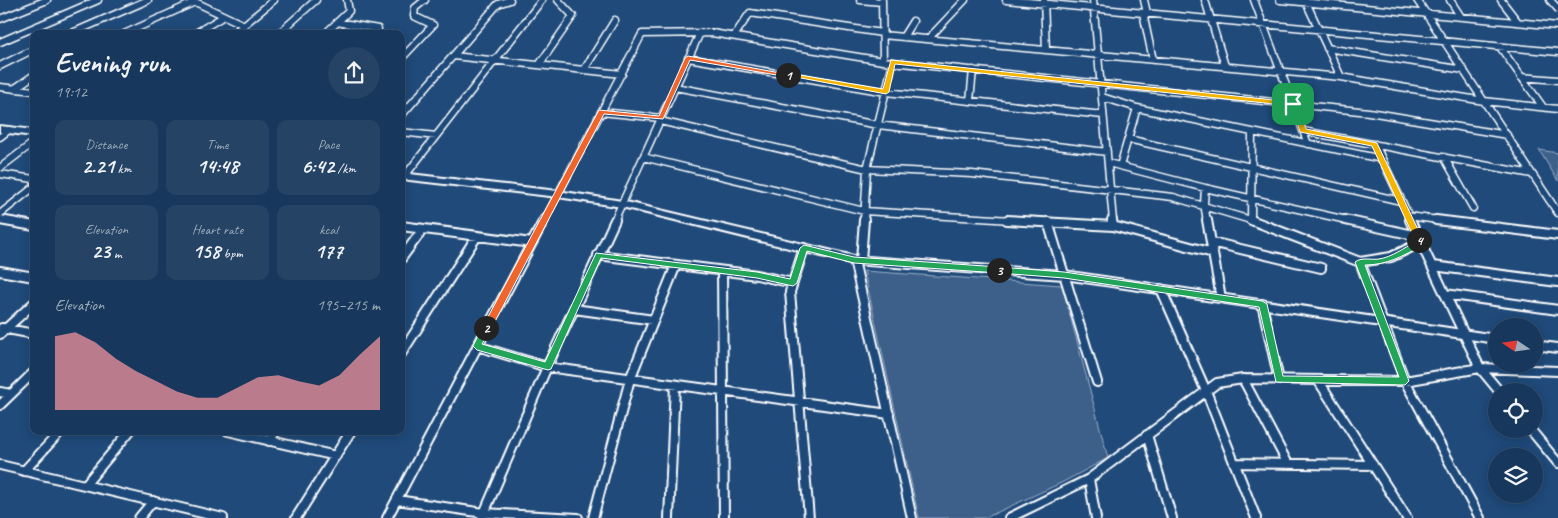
<!DOCTYPE html>
<meta charset="utf-8">
<style>
:root{--surface:#17385c;--page:#244365;--text:#f1f3f6;--muted:#9eacbb;--line:#365272;--accent:#ff9aa2}
body{margin:0;font-family:Caveat,sans-serif;background:var(--page);color:var(--text);height:100vh;display:flex;flex-direction:column;font-size:19px;white-space:nowrap}
*{box-sizing:border-box;margin:0}
p{font-size:16px;color:var(--muted)}
.icon{flex:none;width:28px;height:28px;fill:none;stroke:currentColor;stroke-width:2;stroke-linecap:round;stroke-linejoin:round}
.map{position:relative;flex:1;overflow:hidden}
.sheet{position:absolute;left:30px;top:30px;width:375px;height:405px;display:flex;flex-direction:column;background:var(--surface);border-radius:10px;box-shadow:0 2px 12px #0003,0 0 0 1px var(--line)}
.sheet>*{flex:none}
.needle{width:32px;rotate:283deg}
.controls{position:absolute;left:1488px;top:318px;display:grid;gap:10px}
.controls a{display:grid;place-items:center;width:55px;height:55px;border-radius:50%;background:var(--surface);box-shadow:0 2px 12px #0003,0 0 0 1px var(--line);font-size:25px}
.pin{position:absolute;display:grid;place-items:center;width:42px;height:42px;color:#fff;margin:-21px;border-radius:10px;box-shadow:0 2px 8px #0006}
.km{position:absolute;width:25px;height:25px;margin:-12px;border-radius:50%;background:#222;color:#fff;font-size:14px;line-height:25px;text-align:center}
.round{display:grid;place-items:center;flex:none;width:52px;height:52px;border-radius:26px;background:var(--page)}
.overview{display:flex;align-items:center;justify-content:space-between;height:85px;padding:0 25px}
h1{font-size:28px;font-weight:600;line-height:38px}
.figures{display:grid;grid-template-columns:repeat(3,1fr);gap:8px;height:85px;padding:5px 25px}
.figures div{display:grid;align-content:center;border-radius:10px;background:var(--page);text-align:center}
.figures b{font-size:21px;font-weight:600}
.figures small{font-size:14px;font-weight:400}
.figures p{font-size:14px}
.chart{height:140px;padding:10px 25px}
.chart p{display:flex;justify-content:space-between}
.chart svg{width:100%;height:90px;margin-top:5px;fill:var(--accent);opacity:.7}
.map>svg:first-child{display:block}
.green{fill:#3c618b;stroke:#9eb0c5}
.lines{fill:none;stroke-linecap:round;stroke-linejoin:round}
.minor-far1-casing{stroke:#fff;stroke-width:9}
.minor-casing{stroke:#fff;stroke-width:12}
.tertiary-casing{stroke:#fff;stroke-width:4}
.minor-far1{stroke:#1f4a7a;stroke-width:6}
.minor{stroke:#1f4a7a;stroke-width:8}
.tertiary{fill:#1f4a7a;fill-rule:evenodd}
.split-1{fill:#f5b400;stroke:#fff}
.split-2{fill:#f0652b;stroke:#fff}
.split-3{fill:#22a559;stroke:#fff}
.split-4{fill:#22a559;stroke:#fff}
.split-5{fill:#f5b400;stroke:#fff}
</style>
<div class="map">
<svg width="1558" height="518" viewBox="0 0 1558 518">
<rect width="100%" height="100%" fill="#1f4a7a"/>
<filter id="ink" filterUnits="userSpaceOnUse"><feTurbulence type="fractalNoise" baseFrequency=".02" numOctaves="2"/><feDisplacementMap in="SourceGraphic" scale="10" xChannelSelector="R" yChannelSelector="G"/><feConvolveMatrix kernelMatrix="1 2 1 2 8 2 1 2 1" color-interpolation-filters="sRGB"/></filter>
<g filter="url(#ink)">
<path class="green" d="M1539,150L1558,153V181Z
M864,271L1062,285L1108,458L1063,482L985,518H919Z"/>
<g class="lines">
<g class="minor-far1-casing">
<path id="minor-far1" d="M191,0L244,25
M860,0L882,2
M882,0L883,61
M1006,0L1558,52
M1044,0L1046,50
M1093,0L1113,221
M1144,0L1147,13
M1205,0L1225,66
M1254,0L1308,144
M1280,0L1558,26
M1305,0L1341,77
M1417,0L1558,213
M1450,0L1461,17
M1501,0L1518,22
M1550,0L1558,9
M1143,13L1153,60
M0,19L47,0
M337,22L378,29
M70,34L148,0
M124,34L195,2
M194,34L224,16
M233,34L274,0
M278,34L316,0
M325,34L349,11L347,0
M882,35L1341,77L1484,101L1558,109
M734,36L750,13L882,33
M903,37L913,21
M928,39L965,0
M0,42L98,0
M1500,47L1543,107
M1327,48L1464,70
M453,56L622,74
M688,58L886,92L1103,115
M401,59L433,25L414,16L415,8L425,0
M539,65L573,16L558,0
M0,66L34,49
M584,70L615,20
M1521,77L1558,80
M0,87L34,91
M675,87L878,125L1107,152
M14,89L34,75
M1102,97L1137,108L1382,159
M970,101L973,70
M601,112L661,118
M401,116L498,4L510,0
M660,121L867,169L972,174L1173,197L1254,221
M1303,131L1532,174
M401,132L436,136
M0,137L9,130
M1128,139L1401,201
M1375,144L1411,221
M643,157L864,211L1027,221
M1444,157L1473,208
M1108,163L1205,188L1351,221
M1120,166L1137,108
M0,168L34,142
M0,174L34,179
M401,181L542,0
M1205,188L1204,204L1207,221
M0,214L34,187
M1408,216L1446,221
M1251,219L1252,132
M0,220L5,221
M544,221L642,34L712,33L883,61L1369,112L1507,135
M614,221L700,33
M864,221L867,169L893,62"/>
</g>
<g class="minor-casing">
<path id="minor" d="M0,220L34,226
M1007,220L1113,226L1213,253
M1112,220L1113,226
M1207,220L1221,298
M1251,220L1360,262L1391,257L1420,243
M1345,220L1418,236
M1410,220L1480,368L1499,391
M1436,220L1558,235
M1048,222L1097,382
M401,226L532,243
M1211,242L1321,268
M804,248L790,292L809,518
M598,255L757,275L793,283
M401,259L423,229
M854,260L912,518
M861,260L864,220
M1360,262L1405,381L1480,518
M1433,266L1558,282
M0,271L34,277
M722,271L724,518
M1161,289L1206,391L1256,518
M1445,294L1558,310
M1262,304L1279,380
M574,309L654,320
M2,328L34,334
M0,334L34,303
M477,346L547,367L889,414
M401,354L477,236
M1243,379L1288,464
M1318,380L1407,518
M0,392L11,394
M0,405L34,372
M1530,429L1558,463
M228,431L336,456
M1147,435L1172,518
M269,441L276,431
M1234,463L1373,465
M0,465L223,518
M24,471L61,431
M1089,479L1096,518
M85,485L130,431
M397,500L484,513L578,518
M139,518L153,501
M296,518L351,431
M387,518L544,220
M482,518L547,367L615,220
M593,518L630,379L676,265
M669,518L675,385
M1009,518L1089,479L1217,383L1243,379L1405,381L1480,368L1558,371"/>
</g>
<g class="tertiary-casing">
<path id="tertiary" d="M0,126L34,130V136L0,132Z
M401,173L558,191L622,201L854,256L1064,271L1496,335V343L1064,279L854,264L622,207L558,197L401,179Z
M1534,341L1558,344V352L1534,349Z"/>
</g>
<use href="#minor-far1" class="minor-far1"/>
<use href="#minor" class="minor"/>
<use href="#tertiary" class="tertiary"/>
</g>
</g>
<path class="split-1" d="M891,60L1293,102L1296,104L1293,106L895,64L889,92L886,94L785,75L788,73L883,89Z"/>
<path class="split-2" d="M688,56L791,75L788,77L690,60L663,119L604,114L490,331H483L482,328L599,110L659,116L685,58Z"/>
<path class="split-3" d="M804,245L854,257L999,267L1003,270L999,273L854,263L807,251L797,283L793,286L757,278L601,258L551,369L548,370L477,350L473,346L483,326L486,325L491,328L482,344L545,362L596,253L757,272L790,279L800,248Z"/>
<path class="split-4" d="M1419,237L1423,240V245C1403,256 1387,265 1365,265L1409,381L1405,385L1276,382L1259,307L1064,278L999,273L995,270L999,267L1064,272L1262,301L1267,304L1283,376L1399,377L1355,262C1361,257 1371,260 1379,259C1392,257 1404,248 1415,242L1416,238Z"/>
<path class="split-5" d="M1291,102L1296,104L1306,129L1377,143L1423,240L1422,242H1416L1415,240L1372,146L1300,132Z"/>
</svg>
<div class="controls">
<a><svg class="needle" viewBox="-14 -14 28 28"><path d="M0-13l5 13h-10z" fill="#e53935"/><path d="M0 13l5-13h-10z" fill="#9eacbb"/></svg></a>
<a><svg class="icon" aria-label="locate" viewBox="0 0 24 24"><circle cx="12" cy="12" r="6"/><path d="M12 2v4M12 18v4M2 12h4M18 12h4"/></svg></a>
<a><svg class="icon" aria-label="layers" viewBox="0 0 24 24"><path d="M12 4l9 5-9 5-9-5zM3 14l9 5 9-5"/></svg></a>
</div>
<div class="pin" style="left:1293px;top:104px;background:#1e9e55"><svg class="icon" aria-label="arrive" viewBox="0 0 24 24"><path d="M6 21V4h12l-3 4 3 4H6"/></svg></div>
<b class="km" style="left:788px;top:75px">1</b>
<b class="km" style="left:486px;top:328px">2</b>
<b class="km" style="left:999px;top:270px">3</b>
<b class="km" style="left:1419px;top:240px">4</b>
<section class="sheet">
<div class="overview"><div><h1>Evening run</h1><p>19:12</p></div><a class="round"><svg class="icon" aria-label="share" viewBox="0 0 24 24"><path d="M12 15V3M7 8l5-5 5 5M5 13v7h14v-7"/></svg></a></div>
<div class="figures">
<div><p>Distance</p><b>2.21<small> km</small></b></div>
<div><p>Time</p><b>14:48</b></div>
<div><p>Pace</p><b>6:42<small> /km</small></b></div>
</div>
<div class="figures">
<div><p>Elevation</p><b>23<small> m</small></b></div>
<div><p>Heart rate</p><b>158<small> bpm</small></b></div>
<div><p>kcal</p><b>177</b></div>
</div>
<div class="chart"><p><span>Elevation</span>195–215 m</p>
<svg viewBox="0 0 160 44" preserveAspectRatio="none"><path d="M0 44V8L10 6L20 11L30 19L40 25L50 30L60 35L70 38L80 38L90 33L100 28L110 27L120 30L130 32L140 27L150 17L160 8V44z"/></svg>
</div>
</section>
</div>
